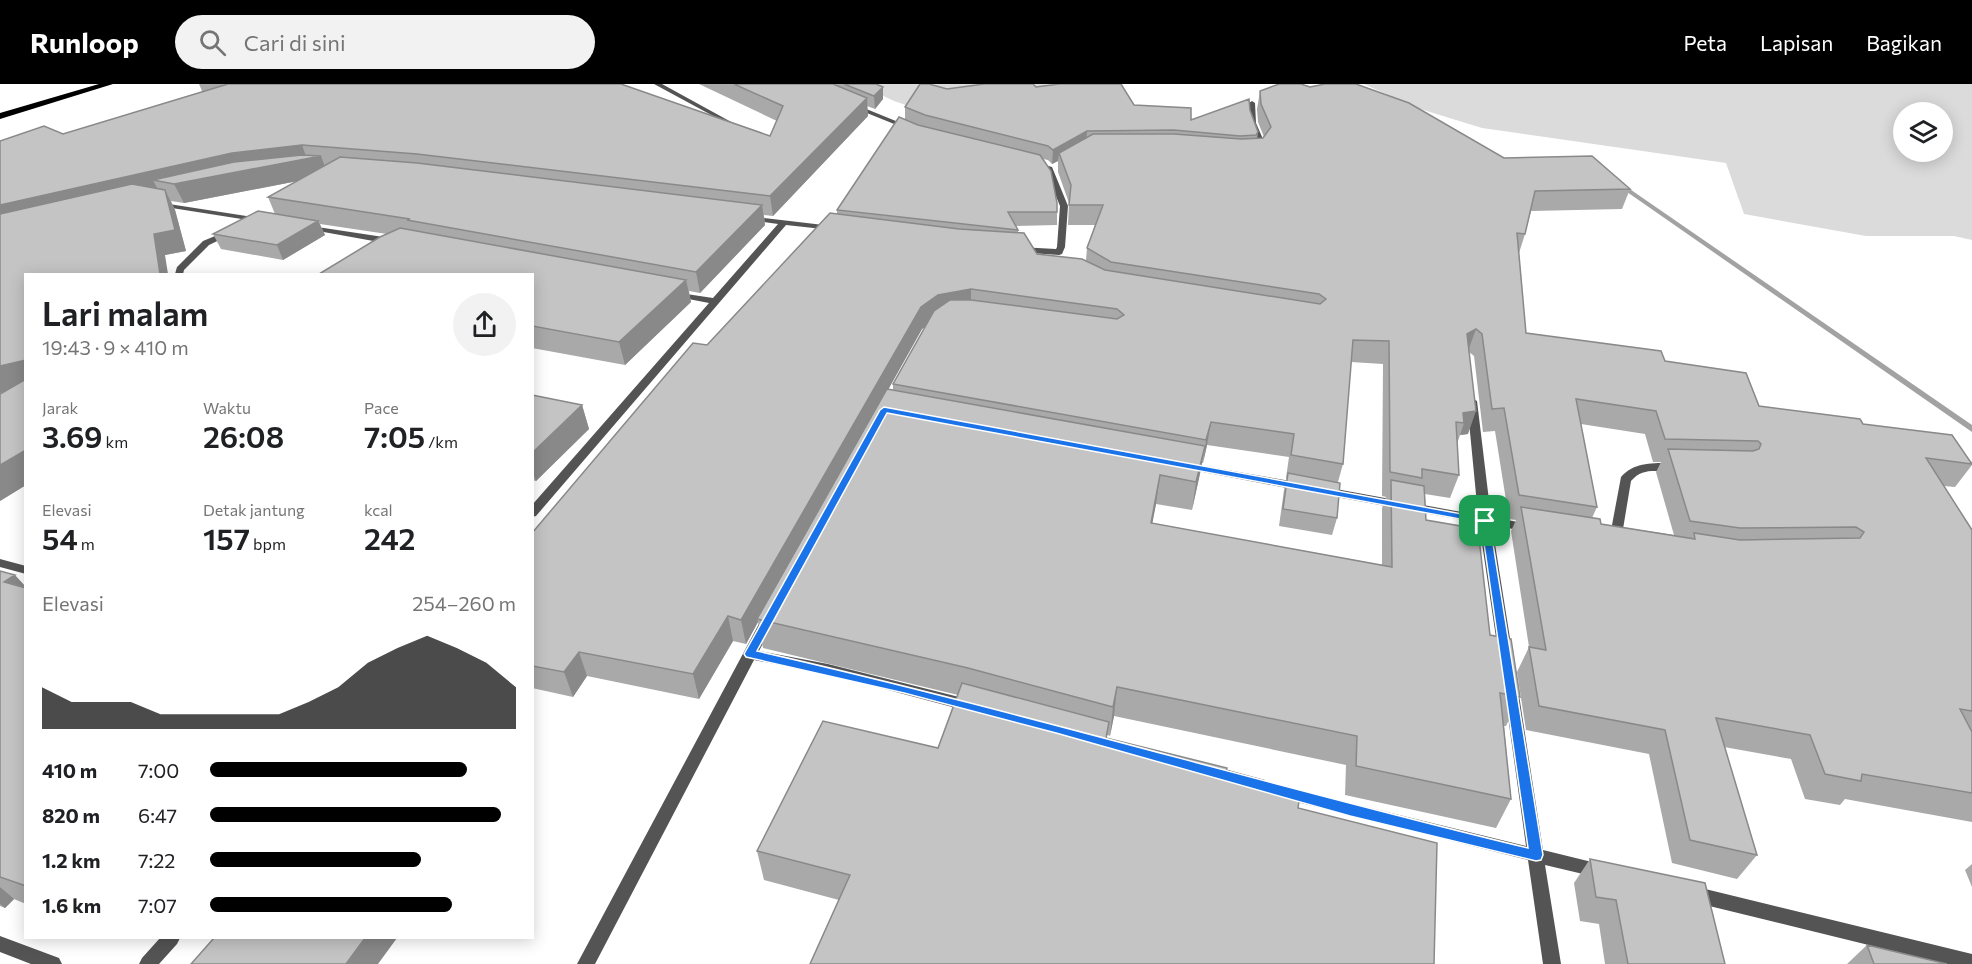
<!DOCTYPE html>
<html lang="id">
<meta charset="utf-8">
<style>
:root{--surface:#fff;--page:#f2f2f2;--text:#202124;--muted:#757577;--accent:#000}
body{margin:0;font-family:Commissioner,sans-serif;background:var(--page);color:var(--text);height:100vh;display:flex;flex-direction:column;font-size:22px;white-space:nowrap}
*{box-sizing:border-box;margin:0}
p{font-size:20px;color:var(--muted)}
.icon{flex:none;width:33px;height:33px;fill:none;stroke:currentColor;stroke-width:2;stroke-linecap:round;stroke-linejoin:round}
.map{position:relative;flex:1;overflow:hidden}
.panel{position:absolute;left:24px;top:189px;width:510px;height:666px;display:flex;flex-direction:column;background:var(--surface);border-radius:0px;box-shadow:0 3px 15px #0003}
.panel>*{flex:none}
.buttons{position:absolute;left:1893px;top:18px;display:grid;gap:12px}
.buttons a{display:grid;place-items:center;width:60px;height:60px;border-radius:50%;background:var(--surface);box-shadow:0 3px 15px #0003;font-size:30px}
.pin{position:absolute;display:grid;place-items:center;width:51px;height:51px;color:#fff;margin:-26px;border-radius:12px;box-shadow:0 3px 9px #0006}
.round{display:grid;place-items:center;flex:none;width:63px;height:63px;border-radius:32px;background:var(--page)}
.overview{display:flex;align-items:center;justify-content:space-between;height:102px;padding:0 18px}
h1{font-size:33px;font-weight:600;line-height:45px}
.figures{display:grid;grid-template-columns:repeat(3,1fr);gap:9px;height:102px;padding:6px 18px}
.figures div{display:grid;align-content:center}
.figures b{font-size:30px;font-weight:600}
.figures small{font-size:16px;font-weight:400}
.figures p{font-size:16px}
.chart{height:168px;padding:12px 18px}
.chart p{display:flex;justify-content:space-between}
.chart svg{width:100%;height:108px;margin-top:6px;fill:var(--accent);opacity:.7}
ul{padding:0 18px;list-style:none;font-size:20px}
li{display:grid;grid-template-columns:96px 72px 1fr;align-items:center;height:45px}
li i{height:15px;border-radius:8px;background:var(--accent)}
header{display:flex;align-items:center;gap:36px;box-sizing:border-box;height:84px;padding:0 30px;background:var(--accent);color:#fff}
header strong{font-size:28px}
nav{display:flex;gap:33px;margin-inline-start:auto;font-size:21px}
.search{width:420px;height:54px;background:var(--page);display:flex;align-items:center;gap:15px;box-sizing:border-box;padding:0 21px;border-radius:33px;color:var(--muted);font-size:22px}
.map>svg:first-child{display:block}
.green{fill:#dbdbdb;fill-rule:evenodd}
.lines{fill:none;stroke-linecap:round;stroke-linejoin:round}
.stream{fill:#a2a2a2;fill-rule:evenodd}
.minor{fill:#545454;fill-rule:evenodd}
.trunk{fill:#000;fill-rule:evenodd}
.wall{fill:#a9a9a9;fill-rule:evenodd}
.shaded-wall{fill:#898989}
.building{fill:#c4c4c4;stroke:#898989;stroke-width:1.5}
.route{fill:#1a73e8;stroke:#fff;stroke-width:1.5;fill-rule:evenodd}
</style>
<header>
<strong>Runloop</strong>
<div class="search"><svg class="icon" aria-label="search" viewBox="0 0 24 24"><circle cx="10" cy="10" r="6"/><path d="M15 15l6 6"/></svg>Cari di sini</div>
<nav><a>Peta</a><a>Lapisan</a><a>Bagikan</a></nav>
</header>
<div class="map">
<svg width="1972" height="880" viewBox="0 0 1972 880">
<rect width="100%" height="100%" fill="#fff"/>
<path class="green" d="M858,0H1113L935,31L894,17Z
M1364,0H1972V156L1954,152H1866L1744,130L1726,79L1482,44L1417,24ZM1904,28H1942V68H1904Z"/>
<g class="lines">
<path class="stream" d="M1617,99H1621L1972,341V348L1617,101Z"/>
<path class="minor" d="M654,0H662L733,39L728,40Z
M1252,17L1255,19L1256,39L1266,62L1262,70H1259L1255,68L1258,62L1250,39L1249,19Z
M854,20L913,44L915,45L909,46L852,23L851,22Z
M1045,81L1052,83L1068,122L1065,163L1062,170L1059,171L1016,168L1015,166L1019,163L1056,165L1057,163L1060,122L1044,83Z
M156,118L260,134L264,136L260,138L159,122L155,120Z
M747,132L832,142L836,144L832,146L786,141L536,432L532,433V421L709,219L673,212V208L713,214L778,140L750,136L746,134Z
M304,141L390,154L394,157L390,160L307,145L303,143Z
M227,147L234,149L209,161L184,186L183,190H175L177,183L203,157Z
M1472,314L1477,317L1491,433L1529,440L1535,444L1529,448L1492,441L1512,567L1510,571H1500L1498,567L1479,439L1325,411L1319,407L1325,403L1478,431L1467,317Z
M1186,379L1302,399L1308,403L1302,407L1182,384L1180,382L1182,380Z
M1668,379L1679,381L1681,383C1667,394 1647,378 1631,397L1621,457L1615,461L1611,460L1609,457L1621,393C1633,379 1650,379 1668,379Z
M0,475L26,482V490L0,483Z
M768,531L773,533L775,536L759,567L828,580L971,616L976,618L978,622L976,626L971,628L828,590L754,576L595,880H577L761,536L763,533Z
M1512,606L1517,607L1519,611L1543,766L1600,780L1606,782L1608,787L1606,792L1600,794L1545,781L1561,880H1543L1528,776L1285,715L1280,714L1277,709L1280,704L1285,703L1526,762L1505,611L1507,607Z
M1210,681L1265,696L1268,701L1265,706L1260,707L1205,691L1202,687L1205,683Z
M1693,802L1972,870V880H1946L1693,818L1687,815L1685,810L1687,805Z
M0,852L59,874L62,880H31L0,868Z
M160,854H180L177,860L159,880H139L142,874Z"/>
<path class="trunk" d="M99,0H113L0,35V29Z"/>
</g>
<path class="wall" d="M199,0H621L770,52L777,37L699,0H876L883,3V15L875,25L867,22L868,32L773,132L764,131L765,141L700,209L689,207L691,218L625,281L532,264V190L387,150L320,140L325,151L283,176L221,165L213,150L275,130L268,113L298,97L184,119L171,117L175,126L186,167L165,171L26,190V401L0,417V310L3,308L0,309V57L63,50L204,7H202Z
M1036,3L1134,21L1191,36L1250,26L1258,48L1257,55L1263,54L1264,53L1258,38L1257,25L1260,7L1504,74L1630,105L1622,125L1531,127L1525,150L1519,169L1526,249L1665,277L1759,322L1863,340L1972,378V381L1955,403L1944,402L1972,446V738L1845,715L1840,721L1805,715L1791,675L1724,663L1757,771L1737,795L1672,779L1649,670L1526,646L1517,588L1529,563L1511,447L1516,436L1509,435L1495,347L1483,348L1474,272L1469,268L1468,350L1460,351L1457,360L1459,391L1450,414L1425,410L1426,436L1490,551L1520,613L1506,642H1504L1511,715L1496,744L1345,711L1346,681L1114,632L1110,652L1108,651L839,816L764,796L757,767L938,664L958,611L763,564L758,538L746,560L733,557L699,615L587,592L573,613L532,604V449L707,261L837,130V126L905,36V23L947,5ZM1043,75L1048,76L1052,80L1058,77V88L1069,119L1068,141H1095L1087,164L1086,176L1037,170L1018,149V146L1016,142L1057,141V119ZM925,243L893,300V306L888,305L922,245ZM1351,278L1383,280L1382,412L1386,413L1382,424V481L1152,439L1156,420L1192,426L1202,379H1203L1207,361L1289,373L1286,394L1287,395L1284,406L1279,442L1332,451L1337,434L1338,398L1343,380ZM1581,340L1645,350L1653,378H1661L1656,388L1674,451L1601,440L1592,434L1597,423Z
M532,311L582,321L589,345L536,397L532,396Z
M0,487L26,503V820L14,815L5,824L0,822Z
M1590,775L1725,880H1605L1599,840L1580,837L1574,799Z
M1972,780V803L1965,786Z
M1867,861L1947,880H1847Z"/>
<path class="shaded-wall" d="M883,3V15L875,25L874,12Z
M867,14L868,32L773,132L770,112Z
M1087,47L1086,61L1059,69L1058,77L1052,80L1053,66Z
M302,61L307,75L321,72L328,91L184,119L174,100L153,96L159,108L0,144V121L232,69Z
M165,106L175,126L186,167L165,171L168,190H160L154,150Z
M762,121L765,141L700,209L696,188Z
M318,137L325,151L283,176L277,161Z
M686,196L691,218L625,281L619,258Z
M971,205V227L939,232L922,245L760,536L757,535L758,538L746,560L741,536L921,223L938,211Z
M1476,245L1468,267L1467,250Z
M26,276V303L0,309V282Z
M582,321L589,345L536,397L532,387V369Z
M1476,327L1468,350L1460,351L1464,339L1463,329Z
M1211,338L1207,361L1203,379L1206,356Z
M1205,362L1200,390L1192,426L1196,398Z
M26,366V401L0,417V381Z
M1160,391L1156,420L1147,468L1151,439Z
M15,491L26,503L4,498Z
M728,532L733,557L699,615L693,590Z
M579,568L587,592L573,613L564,588Z
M1117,603L1114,632L1110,652L1113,623Z
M0,803L14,815L5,824L0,820Z
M365,854H397L378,880H346Z"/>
<path class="building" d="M228,0H621L770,52L783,22L734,0H833L867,14L770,112L417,70L302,61L232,69L0,121V57L44,42L63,50Z
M844,0H876L883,3L874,12Z
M920,0H929L947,5L984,0H1033L1036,3L1059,0H1121L1134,21L1191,24V36L1249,15L1250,26L1258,48L1256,51L1240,52L1174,46L1087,47L1053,66L1048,62L925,31L905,23Z
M1279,0H1301L1310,3L1325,0H1356L1409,19L1504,74L1592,72L1630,105L1535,107L1525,150L1517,149L1526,249L1661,267L1665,277L1746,289L1759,322L1860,335L1863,340L1952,351L1972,380L1926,374L1972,446V627L1960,625L1972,648V709L1862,690L1861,697L1825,690L1810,651L1716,634L1757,771L1690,756L1665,646L1539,622L1529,563L1546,566L1521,423L1600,435L1601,440L1695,455L1694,449L1740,456L1860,454L1864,448L1856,443L1740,444L1690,437L1668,365L1753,367L1759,365L1761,360L1758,357L1665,355L1656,327L1576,315L1597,423L1519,411L1504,324L1492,325L1482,250L1476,245L1467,250L1476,327L1463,329L1464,339L1456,338L1459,391L1422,385V394L1390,388L1389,257L1353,256L1343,380L1291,371L1294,350L1211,338L1206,356L893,300L934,227L950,216H971L1117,235L1124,231L1117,225L971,205L938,211L921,223L741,536L728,532L693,590L579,568L564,588L532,582V449L693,259L707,261L830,129L959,145L1024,149L1037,170L1082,175L1105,186L1320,220L1326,215L1319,210L1111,178L1087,164L1103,121H1069L1071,101L1059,69L1093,50H1174L1241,55L1263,54L1271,43L1261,20L1260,7Z
M899,33L918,41L1040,71L1051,87L1057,119V128H1008L1018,146L837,126Z
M302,71L321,72L174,100L153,96L234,78Z
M340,73L417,79L762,121L696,188L407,136L410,135L268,113Z
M132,100L165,106L175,146L154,150L160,190H26V276L0,282V130Z
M258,127L318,137L277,161L213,150Z
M400,144L686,196L619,258L532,242V190H319L380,153Z
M26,295V366L0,381V310Z
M887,305L1205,362L1196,398L1160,391L1151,439L1392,483L1391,396L1424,402L1426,436L1478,445L1490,551L1511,555L1520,613L1500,609L1511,715L1356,682L1357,652L1117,603L1113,623L968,584L757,535Z
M532,311L582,321L532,369Z
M1288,389L1340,399L1337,434L1283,425Z
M0,487L15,491L4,498L26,504V802L0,793Z
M962,599L1109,638L1106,654L1227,684L1225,692L1300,711L1298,724L1437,759L1434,880H810L850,791L757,767L823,637L938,664Z
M1590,775L1705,799L1725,880H1628L1616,816L1596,813Z
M214,854H365L346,880H191Z
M1867,861L1947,880H1874Z"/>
<path class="route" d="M884,323L1489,435L1543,771L1541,776L1536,777L1350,732L1056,649L904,609L746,573L744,570L880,326ZM887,329L1481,439L1528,764C1270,702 1016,626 757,567Z"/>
</svg>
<div class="buttons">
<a><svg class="icon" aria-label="layers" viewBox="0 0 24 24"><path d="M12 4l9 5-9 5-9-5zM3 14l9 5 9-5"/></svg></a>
</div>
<div class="pin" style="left:1485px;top:437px;background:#1e9e55"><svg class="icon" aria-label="arrive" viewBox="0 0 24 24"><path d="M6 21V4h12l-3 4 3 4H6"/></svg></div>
<section class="panel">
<div class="overview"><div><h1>Lari malam</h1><p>19:43 · 9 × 410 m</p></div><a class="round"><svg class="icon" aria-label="share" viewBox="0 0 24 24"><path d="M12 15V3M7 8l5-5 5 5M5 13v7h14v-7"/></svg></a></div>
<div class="figures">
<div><p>Jarak</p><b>3.69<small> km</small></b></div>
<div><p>Waktu</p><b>26:08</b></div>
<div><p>Pace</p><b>7:05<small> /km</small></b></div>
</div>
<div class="figures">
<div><p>Elevasi</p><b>54<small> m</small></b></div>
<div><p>Detak jantung</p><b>157<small> bpm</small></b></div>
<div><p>kcal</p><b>242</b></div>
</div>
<div class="chart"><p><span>Elevasi</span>254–260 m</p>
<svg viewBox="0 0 160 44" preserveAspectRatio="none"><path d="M0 44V27L10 33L20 33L30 33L40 38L50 38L60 38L70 38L80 38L90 33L100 27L110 17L120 11L130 6L140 11L150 17L160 27V44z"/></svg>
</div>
<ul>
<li><b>410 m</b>7:00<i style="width:84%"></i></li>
<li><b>820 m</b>6:47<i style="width:95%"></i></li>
<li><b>1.2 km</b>7:22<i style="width:69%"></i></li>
<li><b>1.6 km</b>7:07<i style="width:79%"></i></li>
</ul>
</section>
</div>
